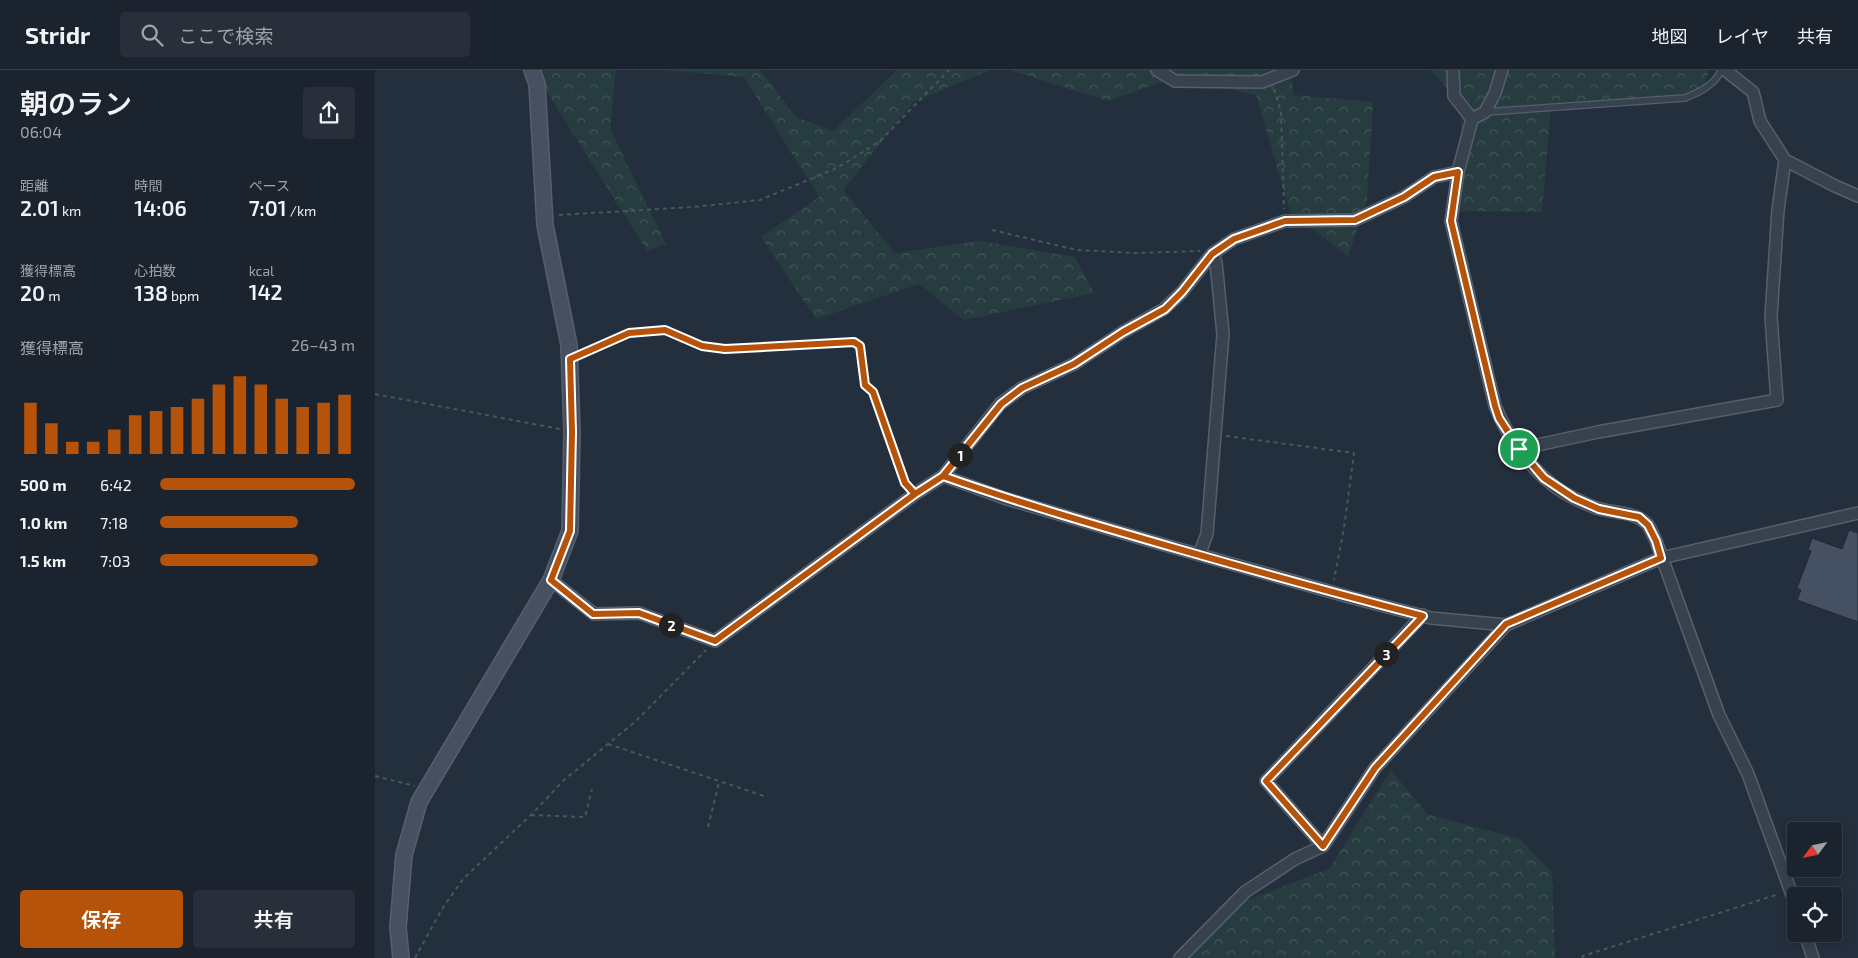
<!DOCTYPE html>
<html lang="ja">
<meta charset="utf-8">
<style>
:root{--surface:#1b232e;--page:#282f3a;--text:#f1f3f6;--muted:#a0a4aa;--line:#39404a;--accent:#b45309}
body{margin:0;font-family:"Exo 2","Noto Sans JP",sans-serif;background:var(--page);color:var(--text);height:100vh;display:flex;flex-direction:column;font-size:19px;white-space:nowrap}
*{box-sizing:border-box;margin:0}
p{font-size:16px;color:var(--muted)}
.icon{flex:none;width:28px;height:28px;fill:none;stroke:currentColor;stroke-width:2;stroke-linecap:round;stroke-linejoin:round}
.map{position:relative;flex:1;overflow:hidden}
.drawer{display:flex;flex-direction:column;background:var(--surface);width:375px}
.drawer>*{flex:none}
.needle{width:32px;rotate:237deg}
.controls{position:absolute;left:1412px;top:752px;display:grid;gap:10px}
.controls a{display:grid;place-items:center;width:55px;height:55px;border-radius:5px;background:var(--surface);box-shadow:0 2px 12px #0003,0 0 0 1px var(--line);font-size:25px}
.pin{position:absolute;display:grid;place-items:center;width:42px;height:42px;color:#fff;margin:-21px;border:2px solid #fff;border-radius:50%;box-shadow:0 1px 5px #0007}
.km{position:absolute;width:25px;height:25px;margin:-12px;border-radius:50%;background:#222;color:#fff;font-size:14px;line-height:25px;text-align:center}
.round{display:grid;place-items:center;flex:none;width:52px;height:52px;border-radius:5px;background:var(--page)}
.head{display:flex;align-items:center;justify-content:space-between;height:85px;padding:0 20px}
h1{font-size:28px;font-weight:600;line-height:38px}
.stats{display:grid;grid-template-columns:repeat(3,1fr);gap:8px;height:85px;padding:5px 20px}
.stats div{display:grid;align-content:center}
.stats b{font-size:21px;font-weight:600}
.stats small{font-size:14px;font-weight:400}
.stats p{font-size:14px}
.chart{height:140px;padding:10px 20px}
.chart p{display:flex;justify-content:space-between}
.chart svg{width:100%;height:90px;margin-top:5px;stroke:var(--accent);stroke-width:6}
.button{display:flex;gap:10px;margin-top:auto;padding:10px 20px}
.button a{flex:1;height:58px;border-radius:5px;background:var(--accent);color:#fff;font-size:20px;font-weight:600;line-height:58px;text-align:center}
.button a+a{background:var(--page);color:var(--text)}
ul{padding:0 20px;list-style:none;font-size:16px}
li{display:grid;grid-template-columns:80px 60px 1fr;align-items:center;height:38px}
li i{height:12px;border-radius:6px;background:var(--accent)}
header{display:flex;align-items:center;gap:30px;box-sizing:border-box;height:70px;padding:0 25px;background:var(--surface);border-bottom:1px solid var(--line)}
header strong{font-size:24px}
nav{display:flex;gap:28px;margin-inline-start:auto;font-size:18px}
.search{width:350px;height:45px;background:var(--page);display:flex;align-items:center;gap:12px;box-sizing:border-box;padding:0 18px;border-radius:5px;color:var(--muted);font-size:19px}
main{display:flex;flex:1;min-height:0}
.map>svg:first-child{display:block}
.forest{fill:url(#forest-crowns)}
.building{fill:#455162;stroke:#1f2835}
.lines{fill:none;stroke-linecap:round;stroke-linejoin:round}
.lane-casing{stroke:#565f6c;stroke-width:8}
.street-casing{stroke:#565f6c;stroke-width:14}
.secondary-casing{stroke:#565f6c;stroke-width:18}
.path{stroke:#44595c;stroke-width:2;stroke-dasharray:4 4;stroke-linecap:butt}
.lane{stroke:#38414e;stroke-width:5.5}
.street{stroke:#38414e;stroke-width:11}
.secondary{stroke:#465061;stroke-width:15}
.route-casing{stroke:#fff;stroke-width:10}
.route{stroke:#b45309;stroke-width:6}
</style>
<header>
<strong>Stridr</strong>
<div class="search"><svg class="icon" aria-label="search" viewBox="0 0 24 24"><circle cx="10" cy="10" r="6"/><path d="M15 15l6 6"/></svg>ここで検索</div>
<nav><a>地図</a><a>レイヤ</a><a>共有</a></nav>
</header>
<main>
<section class="drawer">
<div class="head"><div><h1>朝のラン</h1><p>06:04</p></div><a class="round"><svg class="icon" aria-label="share" viewBox="0 0 24 24"><path d="M12 15V3M7 8l5-5 5 5M5 13v7h14v-7"/></svg></a></div>
<div class="stats">
<div><p>距離</p><b>2.01<small> km</small></b></div>
<div><p>時間</p><b>14:06</b></div>
<div><p>ペース</p><b>7:01<small> /km</small></b></div>
</div>
<div class="stats">
<div><p>獲得標高</p><b>20<small> m</small></b></div>
<div><p>心拍数</p><b>138<small> bpm</small></b></div>
<div><p>kcal</p><b>142</b></div>
</div>
<div class="chart"><p><span>獲得標高</span>26–43 m</p>
<svg viewBox="0 0 160 44" preserveAspectRatio="none"><path d="M5 44V19M15 44V29M25 44V38M35 44V38M45 44V32M55 44V25M65 44V23M75 44V21M85 44V17M95 44V10M105 44V6M115 44V10M125 44V17M135 44V21M145 44V19M155 44V15"/></svg>
</div>
<ul>
<li><b>500 m</b>6:42<i style="width:100%"></i></li>
<li><b>1.0 km</b>7:18<i style="width:71%"></i></li>
<li><b>1.5 km</b>7:03<i style="width:81%"></i></li>
</ul>
<div class="button"><a>保存</a><a>共有</a></div>
</section>
<div class="map">
<svg width="1483" height="888" viewBox="0 0 1483 888">
<defs>
<pattern id="forest-crowns" width="20" height="18" patternUnits="userSpaceOnUse" patternTransform="scale(1.25)"><rect width="20" height="18" fill="#263c3f"/><path d="M2 6a3 3 0 1 1 6 0M12 15a3 3 0 1 1 6 0" fill="none" stroke="#435659"/></pattern>
</defs>
<rect width="100%" height="100%" fill="#242f3e"/>
<path class="forest" d="M158,0H241L235,59L291,174L272,181Z
M288,0H385L421,47L458,61L519,3L520,0H615L538,32L468,120L520,183L605,171L700,187L719,223L589,250L544,214L441,249L386,167L444,127L369,7Z
M635,0H915L919,25L998,32L992,131L973,186L915,142L881,25L802,7L733,31Z
M1055,0H1334L1325,27L1176,37L1167,142L1082,141L1087,34Z
M1016,700L1052,744L1145,769L1177,802L1180,888H810L864,833L954,799Z"/>
<path class="building" d="M1474,460L1483,463V552L1422,530L1426,520L1422,518L1436,481L1433,480L1437,468L1467,479Z"/>
<g class="lines">
<g class="lane-casing">
<path id="lane" d="M1110,42L1310,28C1323,23 1341,14 1346,0"/>
</g>
<g class="street-casing">
<path id="street" d="M782,0L800,11L887,12L918,0
M1078,0L1079,26L1097,49L1083,102L1076,151L1120,336C1135,373 1164,412 1201,429C1209,433 1217,437 1225,439C1240,443 1261,442 1272,454C1276,458 1278,466 1281,471L1344,645L1373,704L1421,836
M1350,0L1378,22L1385,51L1410,90L1460,116L1483,126
M1097,49L1110,42L1120,23L1127,0
M1144,379L1223,362L1402,330L1396,247L1403,140L1410,90
M568,406L629,428L758,466L978,528L1056,548L1131,555
M824,485L832,464L848,264L841,192L837,184
M176,510L219,544L264,543L340,571L540,424L568,406L625,334L647,318L699,294L748,262L789,239L807,222L837,184L859,169L910,151L980,150L1029,127L1059,107L1083,102
M948,776L891,711L1048,545
M1430,864L1438,888
M805,888L870,822L920,789L948,776L1000,698L1131,555L1286,488L1483,443"/>
</g>
<g class="secondary-casing">
<path id="secondary" d="M26,888L23,857L29,785L44,732L176,510L195,461L197,362L194,275L170,155L162,14L157,0"/>
</g>
<path class="path" d="M899,19L906,42L909,139
M184,145L318,137L385,130L462,98L505,71L574,0
M617,160L702,180L761,183L825,181
M208,282L254,263L290,260L327,276L350,279L479,272L485,276L490,315L498,322L532,415
M0,324L185,359
M851,366L979,383L969,458L959,510
M233,674L389,726
M0,706L40,716
M156,745L210,747L217,719
M333,757L344,712
M40,888L67,839L88,809L158,743L188,711L261,651L331,580
M1207,888L1208,886L1404,824"/>
<use href="#lane" class="lane"/>
<use href="#street" class="street"/>
<use href="#secondary" class="secondary"/>
</g>
<g class="lines">
<g class="route-casing">
<path id="route" d="M1144,379L1124,348L1120,336L1076,151L1083,102L1059,107L1029,127L980,150L910,151L859,169L837,184L807,222L790,239L748,262L699,294L647,318L626,334L568,406L540,424L530,413L498,322L490,315L485,276L479,272L350,279L327,276L290,260L254,263L195,289L197,362L195,461L176,510L218,544L264,543L340,571L540,424L568,406C647,434 727,457 807,480C887,503 967,525 1048,546L891,711L948,776L1000,698L1131,554L1286,488L1281,471L1273,455L1264,447L1224,439L1199,428L1169,408L1144,379"/>
</g>
<use href="#route" class="route"/>
</g>
</svg>
<div class="controls">
<a><svg class="needle" viewBox="-14 -14 28 28"><path d="M0-13l5 13h-10z" fill="#e53935"/><path d="M0 13l5-13h-10z" fill="#a0a4aa"/></svg></a>
<a><svg class="icon" aria-label="locate" viewBox="0 0 24 24"><circle cx="12" cy="12" r="6"/><path d="M12 2v4M12 18v4M2 12h4M18 12h4"/></svg></a>
</div>
<div class="pin" style="left:1144px;top:379px;background:#1e9e55"><svg class="icon" aria-label="arrive" viewBox="0 0 24 24"><path d="M6 21V4h12l-3 4 3 4H6"/></svg></div>
<b class="km" style="left:585px;top:385px">1</b>
<b class="km" style="left:296px;top:555px">2</b>
<b class="km" style="left:1011px;top:584px">3</b>
</div>
</main>
